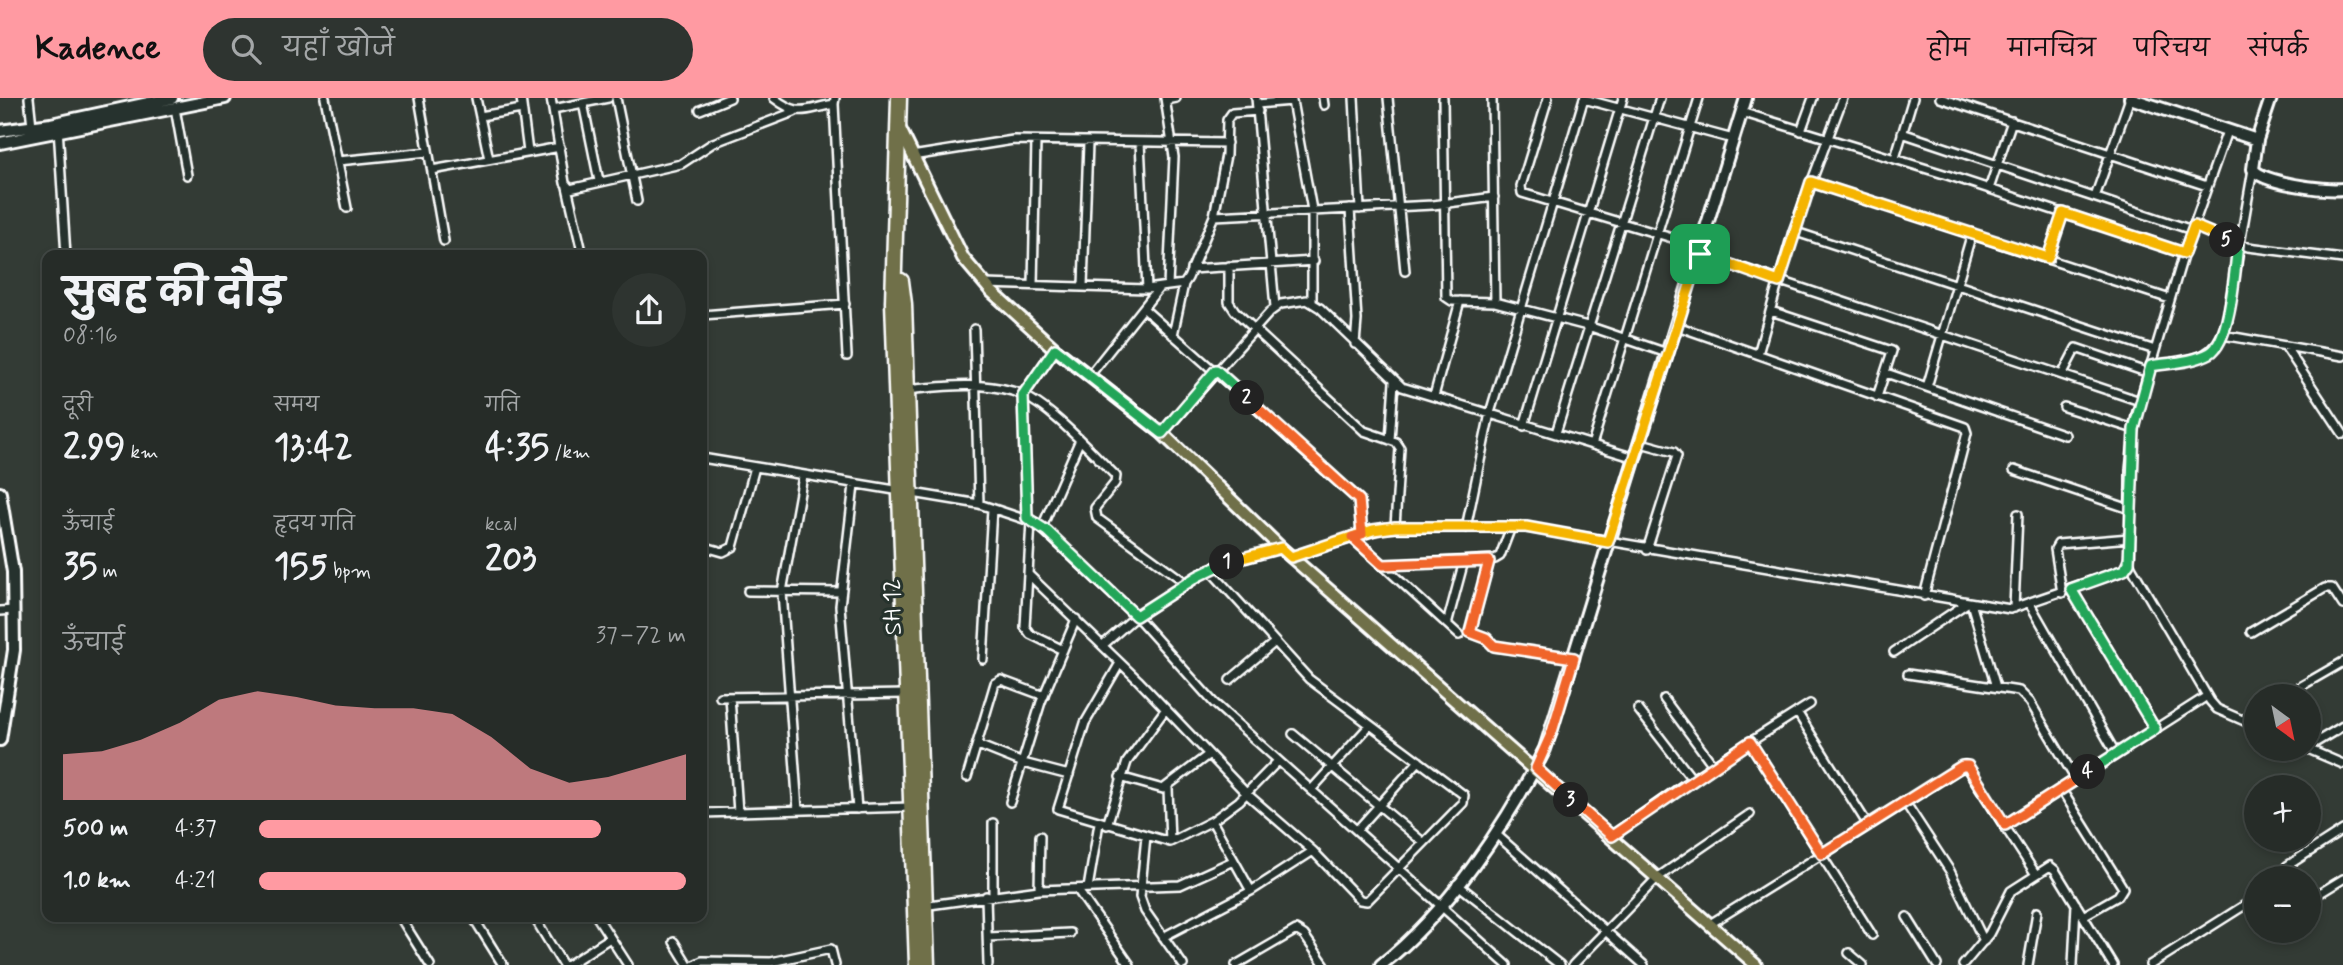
<!DOCTYPE html>
<html lang="hi">
<meta charset="utf-8">
<style>
:root{--surface:#262c28;--page:#2e3430;--text:#f1f3f6;--muted:#a4a7a8;--line:#424845;--accent:#ff9aa2}
body{margin:0;font-family:Mynerve,"Playpen Sans Deva",sans-serif;background:var(--page);color:var(--text);height:100vh;display:flex;flex-direction:column;font-size:26px;white-space:nowrap}
*{box-sizing:border-box;margin:0}
p{font-size:23px;color:var(--muted)}
.icon{flex:none;width:38px;height:38px;fill:none;stroke:currentColor;stroke-width:2;stroke-linecap:round;stroke-linejoin:round}
.map{position:relative;flex:1;overflow:hidden}
.drawer{position:absolute;left:42px;top:152px;width:665px;height:672px;display:flex;flex-direction:column;background:var(--surface);border-radius:14px;box-shadow:0 4px 10px #0003,0 0 0 2px var(--line)}
.drawer>*{flex:none}
.needle{width:46px;rotate:147deg}
.controls{position:absolute;left:2244px;top:586px;display:grid;gap:14px}
.controls a{display:grid;place-items:center;width:77px;height:77px;border-radius:50%;background:var(--surface);box-shadow:0 4px 10px #0003,0 0 0 2px var(--line);font-size:35px}
.pin{position:absolute;display:grid;place-items:center;width:60px;height:60px;color:#fff;margin:-30px;border-radius:14px;box-shadow:0 4px 10px #0006}
.km{position:absolute;width:35px;height:35px;margin:-18px;border-radius:50%;background:#222;color:#fff;font-size:19px;line-height:35px;text-align:center}
.round{display:grid;place-items:center;flex:none;width:74px;height:74px;border-radius:37px;background:var(--page)}
.overview{display:flex;align-items:center;justify-content:space-between;height:119px;padding:0 21px}
h1{font-size:38px;font-weight:700;line-height:52px}
.figures{display:grid;grid-template-columns:repeat(3,1fr);gap:10px;height:119px;padding:7px 21px}
.figures div{display:grid;align-content:center}
.figures b{font-size:35px;font-weight:700}
.figures small{font-size:19px;font-weight:400}
.figures p{font-size:19px}
.chart{height:196px;padding:14px 21px}
.chart p{display:flex;justify-content:space-between}
.chart svg{width:100%;height:126px;margin-top:7px;fill:var(--accent);opacity:.7}
ul{padding:0 21px;list-style:none;font-size:23px}
li{display:grid;grid-template-columns:112px 84px 1fr;align-items:center;height:52px}
li i{height:18px;border-radius:9px;background:var(--accent)}
header{display:flex;align-items:center;gap:42px;box-sizing:border-box;height:98px;padding:0 35px;background:var(--accent);color:#111}
header strong{font-size:33px}
nav{display:flex;gap:38px;margin-inline-start:auto;font-size:24px}
.search{width:490px;height:63px;background:var(--page);display:flex;align-items:center;gap:18px;box-sizing:border-box;padding:0 24px;border-radius:38px;color:var(--muted);font-size:26px}
.map>svg:first-child{display:block}
.lines{fill:none;stroke-linecap:round;stroke-linejoin:round}
.street-casing{stroke:#fff;stroke-width:12}
.secondary-casing{stroke:#fff;stroke-width:16}
.primary-casing{stroke:#fff;stroke-width:16}
.highway-casing{stroke:#fff;stroke-width:19}
.street{stroke:#26332d;stroke-width:7}
.secondary{stroke:#26332d;stroke-width:10}
.primary{stroke:#70704a;stroke-width:10}
.highway{stroke:#70704a;stroke-width:14}
.split-1-casing{stroke:#fff;stroke-width:14}
.split-2-casing{stroke:#fff;stroke-width:14}
.split-3-casing{stroke:#fff;stroke-width:14}
.split-4-casing{stroke:#fff;stroke-width:14}
.split-5-casing{stroke:#fff;stroke-width:14}
.split-6-casing{stroke:#fff;stroke-width:14}
.split-1{stroke:#f5b400;stroke-width:9}
.split-2{stroke:#22a559;stroke-width:9}
.split-3{stroke:#f0652b;stroke-width:9}
.split-4{stroke:#f0652b;stroke-width:9}
.split-5{stroke:#22a559;stroke-width:9}
.split-6{stroke:#f5b400;stroke-width:9}
.labels{text-anchor:middle;stroke-width:6;stroke-linejoin:round;paint-order:stroke}
.street-label{font-size:24px;fill:#fff;stroke:#26332d}
</style>
<header>
<strong>Kadence</strong>
<div class="search"><svg class="icon" aria-label="search" viewBox="0 0 24 24"><circle cx="10" cy="10" r="6"/><path d="M15 15l6 6"/></svg>यहाँ खोजें</div>
<nav><a>होम</a><a>मानचित्र</a><a>परिचय</a><a>संपर्क</a></nav>
</header>
<div class="map">
<svg width="2343" height="867" viewBox="0 0 2343 867">
<rect width="100%" height="100%" fill="#333b35"/>
<filter id="ink" filterUnits="userSpaceOnUse"><feTurbulence type="fractalNoise" baseFrequency=".0143" numOctaves="2"/><feDisplacementMap in="SourceGraphic" scale="14" xChannelSelector="R" yChannelSelector="G"/><feConvolveMatrix kernelMatrix="1 2 1 2 8 2 1 2 1" color-interpolation-filters="sRGB"/></filter>
<g filter="url(#ink)">
<g class="lines">
<g class="street-casing">
<path id="street" d="M29,0L32,28
M325,0L347,110
M419,0L444,143
M476,0L489,61
M521,0L528,54
M551,0L565,85L570,91L681,66L713,45L794,14
M616,0L637,103
M774,0C800,20 805,11 834,6L835,0
M1256,0L1275,209
M1323,0L1324,7
M1354,0L1360,111
M1388,0L1405,173
M1443,0L1446,199L1452,203L1495,204L1492,0
M1548,0L1521,88L1522,95L1702,149
M1940,0L2207,88
M1584,1L1733,41
M1166,2L1176,0
M583,5L599,83
M834,6L847,258
M1257,6L1292,3L1312,112V204
M175,10L187,77
M553,11L608,0
M700,12L730,0
M1741,14L1947,77L2184,155
M480,18L522,11
M58,29L66,158
M1801,33L1813,0
M1902,35L2192,132
M1140,44L1147,191
M912,58L1013,42L1227,45
M1895,60L1913,0
M338,63L428,54
M432,72L560,49
M1811,84L2170,201
M567,89L583,158
M1989,91L2012,23
M2095,99L2130,0
M1350,111L1357,222L1355,246
M1214,118L1433,107L1494,99
M2194,128L2248,149L2343,161
M1793,133L2155,252
M1700,156L2140,303
M2048,160L2063,115
M1229,168V204L1235,213L1364,333L1396,344L1400,350L1395,429
M1191,171L1314,163
M985,186L1147,191L1168,188L1174,59L1165,0
M1033,187L1036,43
M1083,188L1088,45
M1168,188L1184,186L1188,180L1214,118L1226,57L1227,22L1232,15L1258,13
M1495,204L1591,229L1667,255
M1143,210L1359,402L1362,436
M1771,213L1892,253L1877,299
M702,217L845,206
M1677,228L1965,329L1967,335L1924,498
M974,231L979,406
M1173,237L1184,186
M2223,237L2343,258
M2285,248L2343,336
M1758,256L1793,133L1843,0
M2151,268C2187,261 2213,266 2226,227L2253,71
M1886,275L2065,337
M2062,277L2076,250L2149,275
M1089,278L1159,190
M1927,289L1972,135
M904,292C938,289 979,283 1012,293C1046,302 1090,353 1116,378L1115,385L1095,410L1097,420L1186,485
M1434,298L1460,203
M2064,309L2134,331
M1524,328L1623,0
M1162,335L1270,214L1281,206L1307,202L1320,210L1402,289L1635,360
M1556,335L1660,0
M1390,342L1394,284
M1641,345L1674,354L1677,358L1647,452
M1592,347L1699,0
M702,360L979,406L1036,425L1136,518L1214,605L1507,867
M2014,372L2130,411
M854,387L840,508L857,711
M1027,420L1023,297L1055,251
M1031,423L1025,529L1030,536L1063,552
M1042,429L1079,344
M1466,430L1490,315L1584,0
M1352,439L1459,537
M702,448L723,454L733,449L755,369
M1291,459L1384,430L1526,429L2010,511L2124,472L2130,457V372L2136,317L2184,155L2227,33
M1489,462L1470,534L1486,540L1494,548L1574,560
M2129,465L2210,603L2217,611L2256,628
M1383,467L1495,461L1500,458L1511,429
M1029,477L1138,582L1247,696L1313,753L1360,802L1367,803L1463,705L1464,697L1309,581L1209,471
M2071,491L2155,631
M748,493L841,494
M2062,495L2055,451L2058,446L2130,440
M1971,505L1996,589
M2030,506L2116,656
M2014,510L2018,416
M0,513L13,512
M1447,526L1464,463
M2251,534L2325,490H2332L2343,507
M1103,547L1136,518L1209,471L1281,450
M1894,554L1967,505
M983,561L992,411
M1120,565L1085,625L1058,711L1170,744L1212,723
M1908,576L2019,593L2030,604L2076,682
M1230,582L1275,544
M2284,598L2343,564
M720,599L907,596
M730,599L738,714
M1664,601L1713,667
M1638,611L1692,681
M1797,614L1868,727
M2243,622L2256,615
M1293,636L1424,745
M1750,644L1872,837
M978,647L1023,665L1069,677
M2308,649L2343,628
M2308,651L2343,666
M967,679L995,585L1001,582L1044,598
M1120,679L1163,691L1208,657
M1168,690L1170,744
M2061,691L2123,790L2118,798L2083,818
M1311,692L1370,627
M1010,704L1041,604L1076,521
M1905,704L1950,773L1984,843
M798,712L782,494L803,378
M702,715L911,709
M1107,727L1127,664L1165,612
M2005,727L2207,598
M1357,732L1419,663
M1497,737L1644,867
M1146,738L1140,799L1145,813L1183,867
M1612,738L1692,681L1810,606
M2282,780L2287,768L2343,732
M1457,786L1560,867
M1088,790L1099,725
M1077,791L1130,867
M1039,792L1040,738
M1251,793L1212,723L1239,703L1277,664
M993,797V725
M986,798L988,867
M2312,800L2343,781
M922,808L1039,792L1180,787L1233,763
M400,819L430,867
M473,819L503,867
M534,819L563,867
M597,819L628,867
M1907,819L1937,867
M1710,826L1965,667L2035,775
M988,839L1070,835
M1163,839L1251,793L1313,753
M674,844L688,867
M1849,855L1863,867
M568,867L610,840
M694,867L702,863L771,864L831,851L835,867
M1236,867L1296,832L1304,837L1325,867
M1573,867L1657,780L1750,716
M1963,867L1989,836L2011,793L2050,768L2055,772L2113,867
M2028,867L2037,814
M2073,867L2076,806
M2150,867L2256,800"/>
</g>
<g class="secondary-casing">
<path id="secondary" d="M2130,0L2257,42L2271,0
M0,33L51,26L172,0
M2257,42L2253,71C2261,85 2326,93 2343,91
M0,45L225,0
M0,395L13,474L14,552L0,642
M1381,867C1448,815 1506,726 1545,651L1746,0"/>
</g>
<g class="primary-casing">
<path id="primary" d="M900,31L963,160L991,193L1055,251L1162,335L1281,450L1756,867"/>
</g>
<g class="highway-casing">
<path id="highway" d="M899,0L893,204L917,867
M901,183L904,206L927,867"/>
</g>
<use href="#street" class="street"/>
<use href="#secondary" class="secondary"/>
<use href="#primary" class="primary"/>
<use href="#highway" class="highway"/>
</g>
</g>
<g class="lines" filter="url(#ink)">
<g class="split-1-casing">
<path id="split-1" d="M1227,464L1281,450L1291,459L1373,432L1395,429H1526L1608,444L1700,156"/>
</g>
<g class="split-2-casing">
<path id="split-2" d="M1227,464L1198,478L1136,518L1047,433L1027,420L1023,297L1055,251L1162,335L1216,272L1247,300"/>
</g>
<g class="split-3-casing">
<path id="split-3" d="M1247,300L1359,402L1362,436L1352,439L1383,467L1489,463L1470,534L1486,540L1494,548L1574,560L1552,634L1536,670L1571,702"/>
</g>
<g class="split-4-casing">
<path id="split-4" d="M1571,702L1612,738L1750,644L1822,756L1962,668H1968L2005,727L2088,674"/>
</g>
<g class="split-5-casing">
<path id="split-5" d="M2088,674L2155,631L2071,491L2124,472L2129,465L2134,331L2151,268C2169,265 2194,264 2210,255C2231,243 2235,170 2238,146L2227,142"/>
</g>
<g class="split-6-casing">
<path id="split-6" d="M1700,156L1779,184L1811,84L2048,160L2063,115L2184,155L2194,128L2227,142"/>
</g>
<use href="#split-1" class="split-1"/>
<use href="#split-2" class="split-2"/>
<use href="#split-3" class="split-3"/>
<use href="#split-4" class="split-4"/>
<use href="#split-5" class="split-5"/>
<use href="#split-6" class="split-6"/>
</g>
<g class="labels">
<g class="street-label">
<text transform="translate(892 509) rotate(-92)" y="8">SH 12</text>
</g>
</g>
</svg>
<div class="controls">
<a><svg class="needle" viewBox="-14 -14 28 28"><path d="M0-13l5 13h-10z" fill="#e53935"/><path d="M0 13l5-13h-10z" fill="#a4a7a8"/></svg></a>
<a>+</a>
<a>−</a>
</div>
<div class="pin" style="left:1700px;top:156px;background:#1e9e55"><svg class="icon" aria-label="arrive" viewBox="0 0 24 24"><path d="M6 21V4h12l-3 4 3 4H6"/></svg></div>
<b class="km" style="left:1227px;top:464px">1</b>
<b class="km" style="left:1247px;top:300px">2</b>
<b class="km" style="left:1571px;top:702px">3</b>
<b class="km" style="left:2088px;top:674px">4</b>
<b class="km" style="left:2227px;top:142px">5</b>
<section class="drawer">
<div class="overview"><div><h1>सुबह की दौड़</h1><p>08:16</p></div><a class="round"><svg class="icon" aria-label="share" viewBox="0 0 24 24"><path d="M12 15V3M7 8l5-5 5 5M5 13v7h14v-7"/></svg></a></div>
<div class="figures">
<div><p>दूरी</p><b>2.99<small> km</small></b></div>
<div><p>समय</p><b>13:42</b></div>
<div><p>गति</p><b>4:35<small> /km</small></b></div>
</div>
<div class="figures">
<div><p>ऊँचाई</p><b>35<small> m</small></b></div>
<div><p>हृदय गति</p><b>155<small> bpm</small></b></div>
<div><p>kcal</p><b>203</b></div>
</div>
<div class="chart"><p><span>ऊँचाई</span>37–72 m</p>
<svg viewBox="0 0 160 44" preserveAspectRatio="none"><path d="M0 44V28L10 27L20 23L30 17L40 9L50 6L60 8L70 11L80 12L90 12L100 14L110 22L120 33L130 38L140 36L150 32L160 28V44z"/></svg>
</div>
<ul>
<li><b>500 m</b>4:37<i style="width:80%"></i></li>
<li><b>1.0 km</b>4:21<i style="width:100%"></i></li>
</ul>
</section>
</div>
